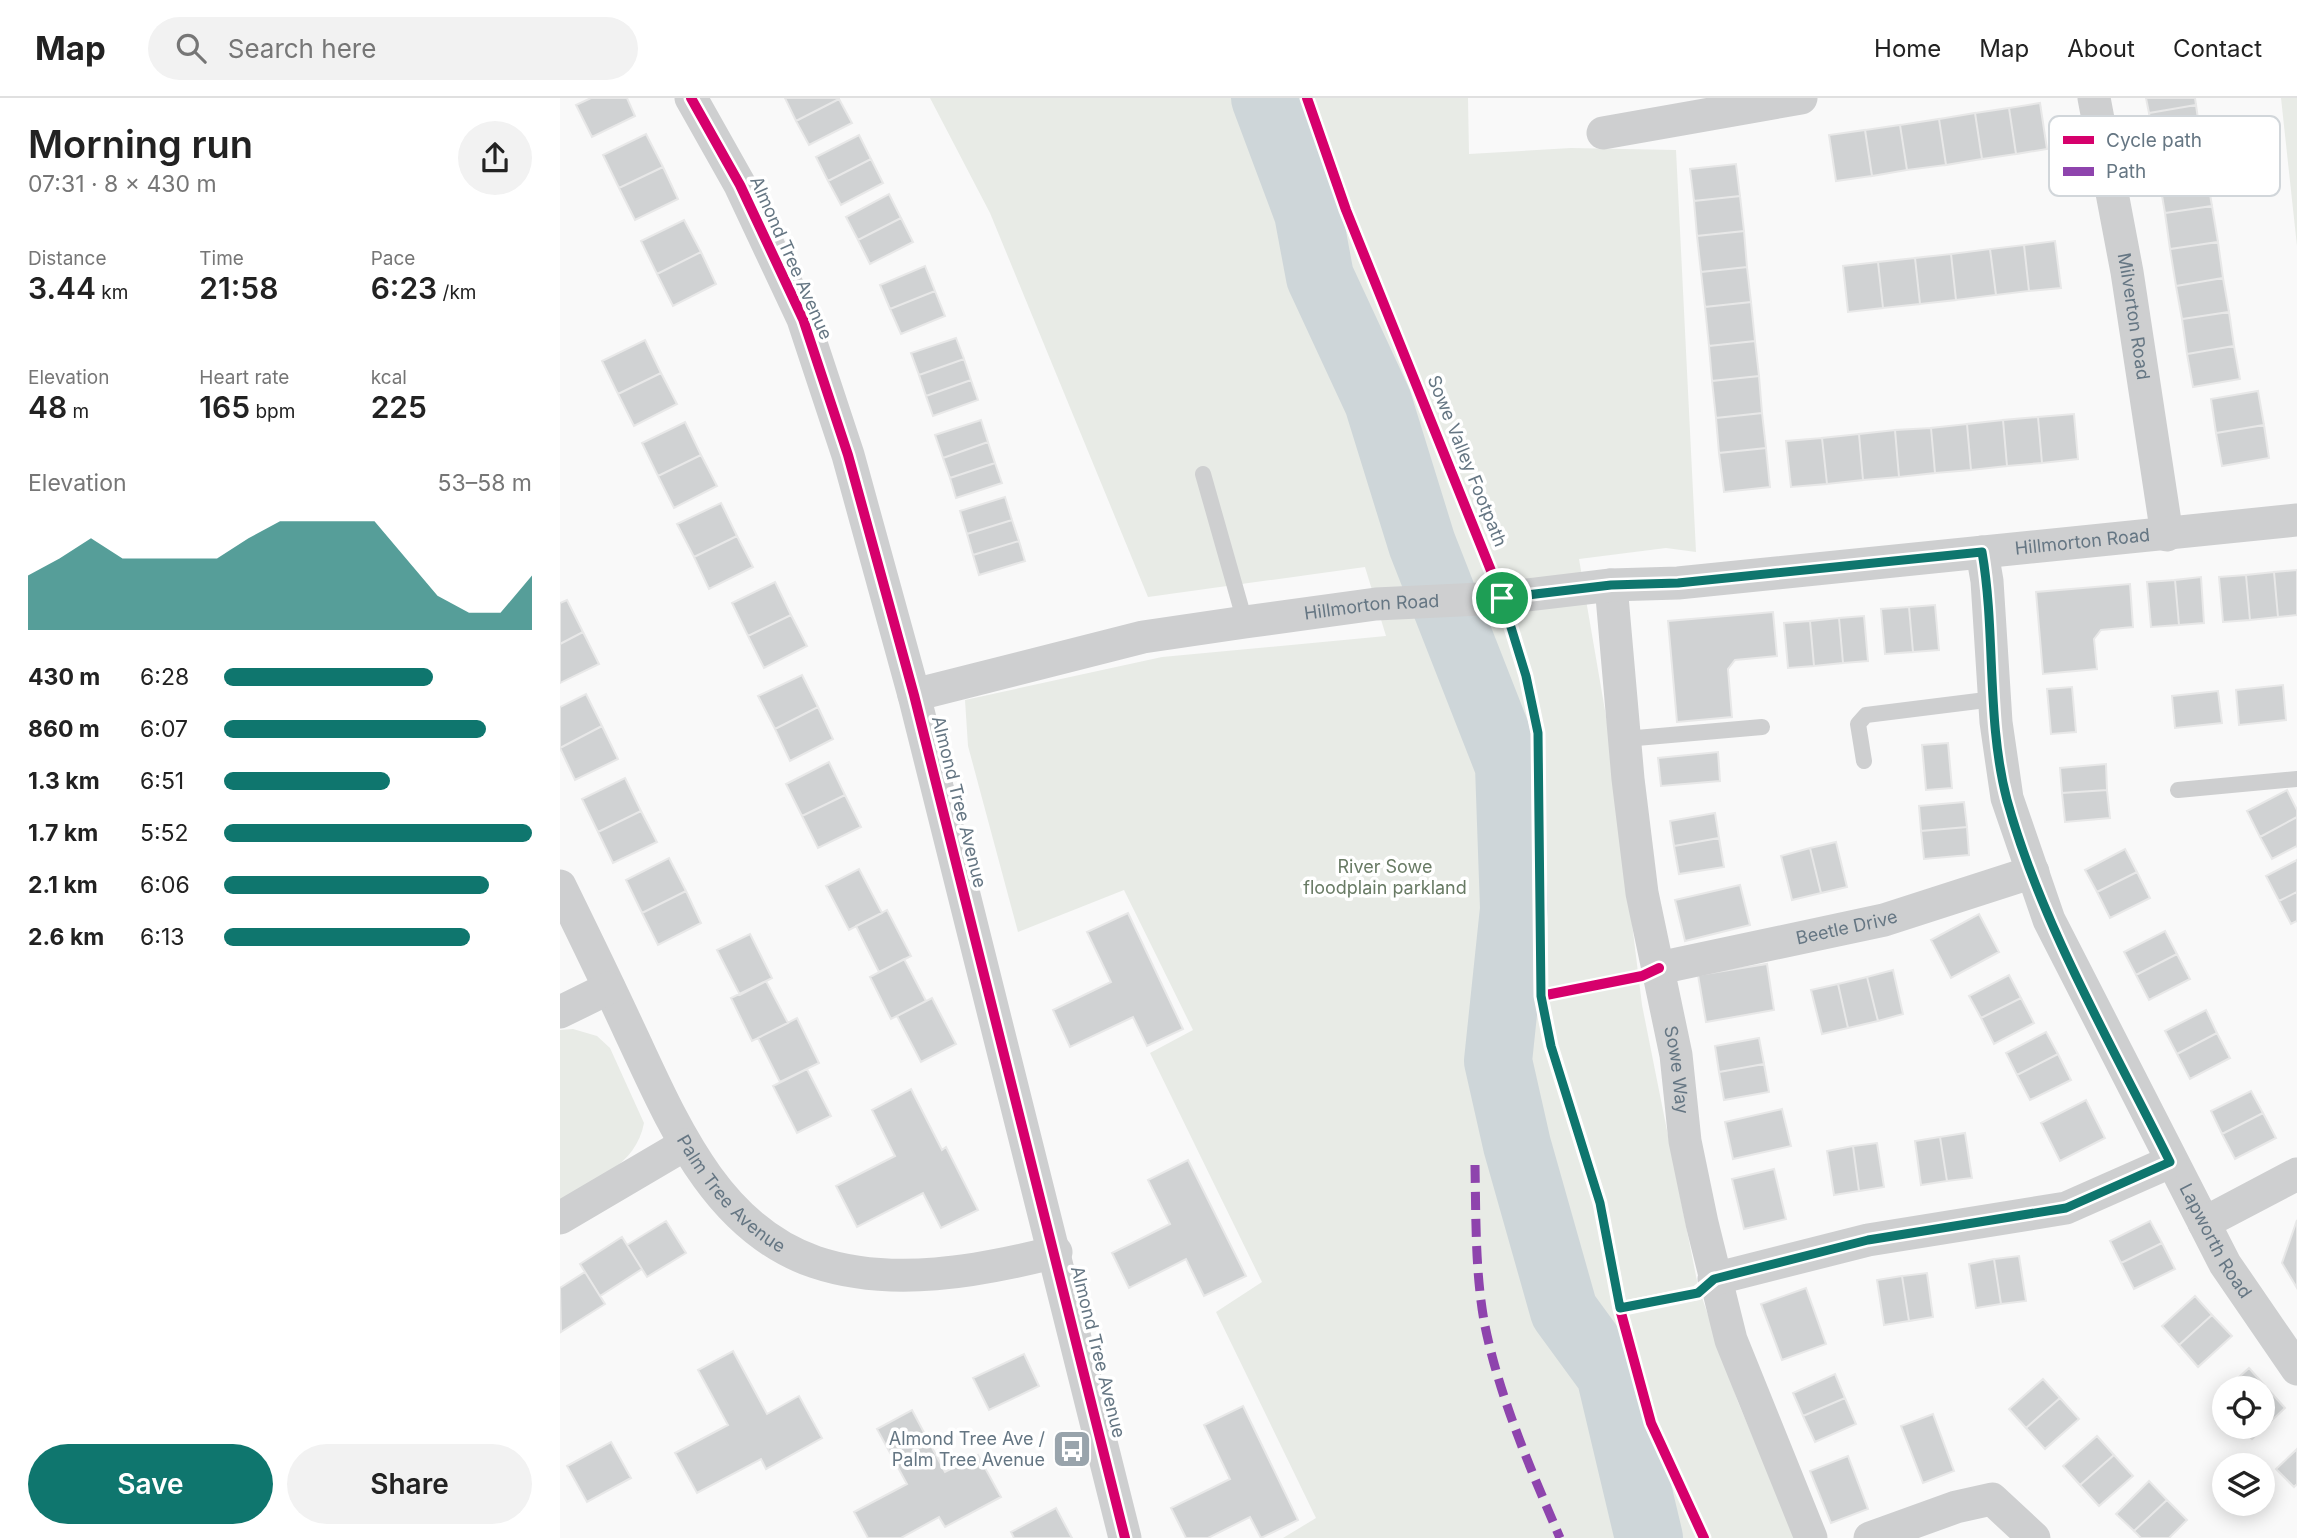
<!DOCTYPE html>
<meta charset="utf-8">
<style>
:root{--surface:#fff;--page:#f2f2f2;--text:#222;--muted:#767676;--line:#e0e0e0;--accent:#0f766e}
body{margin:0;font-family:Inter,sans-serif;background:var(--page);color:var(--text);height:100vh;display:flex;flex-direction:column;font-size:26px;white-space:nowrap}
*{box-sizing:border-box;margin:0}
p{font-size:23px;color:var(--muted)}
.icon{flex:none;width:38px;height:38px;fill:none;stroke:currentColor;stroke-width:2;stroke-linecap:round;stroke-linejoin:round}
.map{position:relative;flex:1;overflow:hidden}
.sheet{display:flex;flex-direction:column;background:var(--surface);width:560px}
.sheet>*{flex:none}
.fabs{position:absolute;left:1652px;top:1278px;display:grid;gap:14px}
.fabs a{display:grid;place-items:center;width:63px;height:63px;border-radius:50%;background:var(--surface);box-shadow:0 4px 18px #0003;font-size:35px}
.pin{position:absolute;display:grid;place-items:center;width:60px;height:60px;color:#fff;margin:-30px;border:4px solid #fff;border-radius:50%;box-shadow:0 2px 7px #0007}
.round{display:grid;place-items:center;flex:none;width:74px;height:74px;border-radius:37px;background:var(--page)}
.headline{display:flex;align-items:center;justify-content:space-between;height:119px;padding:0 28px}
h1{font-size:38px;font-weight:600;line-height:52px}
.stats{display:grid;grid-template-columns:repeat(3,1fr);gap:10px;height:119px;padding:7px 28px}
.stats div{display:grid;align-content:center}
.stats b{font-size:30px;font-weight:600}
.stats small{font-size:19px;font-weight:400}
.stats p{font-size:19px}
.chart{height:196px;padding:14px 28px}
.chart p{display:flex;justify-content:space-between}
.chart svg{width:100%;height:126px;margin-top:7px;fill:var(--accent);opacity:.7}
.button{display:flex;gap:14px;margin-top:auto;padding:14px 28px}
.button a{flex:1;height:80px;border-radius:42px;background:var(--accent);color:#fff;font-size:28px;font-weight:600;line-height:80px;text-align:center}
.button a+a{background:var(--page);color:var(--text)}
ul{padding:0 28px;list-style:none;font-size:23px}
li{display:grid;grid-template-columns:112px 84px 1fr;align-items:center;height:52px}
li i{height:18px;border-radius:9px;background:var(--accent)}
header{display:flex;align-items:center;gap:42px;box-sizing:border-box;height:98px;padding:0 35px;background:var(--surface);border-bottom:2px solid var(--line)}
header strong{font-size:33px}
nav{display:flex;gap:38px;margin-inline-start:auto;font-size:24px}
.search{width:490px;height:63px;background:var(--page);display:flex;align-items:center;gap:18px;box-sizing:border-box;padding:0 24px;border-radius:38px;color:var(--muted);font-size:26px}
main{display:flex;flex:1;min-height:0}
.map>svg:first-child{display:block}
.green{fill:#e8ebe6}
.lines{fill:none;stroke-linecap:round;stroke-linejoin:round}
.river{stroke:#ced6d9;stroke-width:68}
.building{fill:#d0d2d3;stroke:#e8e8e8;stroke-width:2}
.service{stroke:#cecfd0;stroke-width:16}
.minor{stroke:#cecfd0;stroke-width:33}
.quiet{stroke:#8e44ad;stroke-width:9;stroke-dasharray:18 9;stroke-linecap:butt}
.cycleway-casing{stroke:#fff;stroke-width:15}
.cycleway{stroke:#d6006c;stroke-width:10}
.route-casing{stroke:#fff;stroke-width:14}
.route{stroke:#0f766e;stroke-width:9}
.labels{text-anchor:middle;stroke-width:7;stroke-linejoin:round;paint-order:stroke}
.street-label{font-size:18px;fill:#657683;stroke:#fff}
.park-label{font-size:18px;fill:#687a64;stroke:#fff}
.poi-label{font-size:18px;fill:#657683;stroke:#fff;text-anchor:end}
.key{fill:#fff;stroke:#d1d6da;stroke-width:2}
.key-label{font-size:19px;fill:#657683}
</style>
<header>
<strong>Map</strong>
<div class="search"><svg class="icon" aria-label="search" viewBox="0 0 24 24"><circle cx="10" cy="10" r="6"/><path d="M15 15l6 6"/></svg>Search here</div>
<nav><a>Home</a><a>Map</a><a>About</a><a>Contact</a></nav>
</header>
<main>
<section class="sheet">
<div class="headline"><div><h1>Morning run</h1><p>07:31 · 8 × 430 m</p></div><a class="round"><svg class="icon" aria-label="share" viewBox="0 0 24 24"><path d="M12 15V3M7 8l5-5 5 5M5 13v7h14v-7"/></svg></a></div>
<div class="stats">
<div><p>Distance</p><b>3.44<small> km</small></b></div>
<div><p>Time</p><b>21:58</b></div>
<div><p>Pace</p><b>6:23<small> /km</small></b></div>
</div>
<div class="stats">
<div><p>Elevation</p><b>48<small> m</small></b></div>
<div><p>Heart rate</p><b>165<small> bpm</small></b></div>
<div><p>kcal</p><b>225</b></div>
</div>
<div class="chart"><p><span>Elevation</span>53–58 m</p>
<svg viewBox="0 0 160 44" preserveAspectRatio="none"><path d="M0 44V25L10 19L20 12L30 19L40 19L50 19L60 19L70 12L80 6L90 6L100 6L110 6L120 19L130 32L140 38L150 38L160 25V44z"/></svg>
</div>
<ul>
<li><b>430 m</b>6:28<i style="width:68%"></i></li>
<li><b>860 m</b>6:07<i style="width:85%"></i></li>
<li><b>1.3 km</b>6:51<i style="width:54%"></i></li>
<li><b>1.7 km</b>5:52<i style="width:100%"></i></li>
<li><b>2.1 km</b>6:06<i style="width:86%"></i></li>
<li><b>2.6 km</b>6:13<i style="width:80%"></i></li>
</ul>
<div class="button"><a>Save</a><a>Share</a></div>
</section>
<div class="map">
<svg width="1737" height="1440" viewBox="0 0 1737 1440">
<rect width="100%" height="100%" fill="#f9f9f9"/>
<path class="green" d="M370,0H908L909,56L1011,50L1116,52L1136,454L1106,450L1019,461L1048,630L1082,907L1138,1188L1178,1304L1236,1440H723L756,1420L656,1214L702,1184L590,955L633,932L564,792L458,834L408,648L405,602L602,559L826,538L805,469L588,499L430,115Z
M1721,0H1737V148Z
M13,931L37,938L50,950L84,1025C76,1068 34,1082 0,1103V932Z"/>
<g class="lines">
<path class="river" d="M705,0L748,115L760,179L818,304L862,446L949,668L954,811L938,963L957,1047L1004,1213L1050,1276L1089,1440"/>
</g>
<path class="building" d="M31,0H67L75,18L32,39L16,7Z
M225,0H279V1L236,23Z
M1586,0H1635L1636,7L1589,15Z
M279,1L292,25L249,47L236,23Z
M1480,5L1487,51L1456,56L1449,10Z
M1636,7L1641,42L1594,49L1589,15Z
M1449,10L1456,56L1422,61L1415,15Z
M1415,15L1422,61L1386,67L1379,21Z
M1379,21L1386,67L1347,72L1340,27Z
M1340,27L1347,72L1312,78L1305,32Z
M1305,32L1312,78L1276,83L1269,37Z
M86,36L103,69L59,90L43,57Z
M299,37L311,61L268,83L256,59Z
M311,61L323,85L281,107L268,83Z
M1176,66L1180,98L1134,103L1130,71Z
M103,69L118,101L75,122L59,90Z
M1647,78L1652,108L1605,115L1600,86Z
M329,96L341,120L298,142L286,119Z
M1180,98L1184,133L1137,138L1134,103Z
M1652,108L1658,144L1610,151L1605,115Z
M341,120L353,144L310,166L298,142Z
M124,122L141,154L97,176L81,143Z
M1184,133L1187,169L1141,174L1137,138Z
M1495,143L1501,190L1469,193L1464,147Z
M1658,144L1663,180L1616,188L1610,151Z
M1464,147L1469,193L1436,197L1430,151Z
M1430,151L1436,197L1396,202L1391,156Z
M141,154L156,186L113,208L97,176Z
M1391,156L1396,202L1360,206L1355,160Z
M1355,160L1360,206L1323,210L1318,164Z
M1318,164L1323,210L1288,214L1283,168Z
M365,168L375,193L330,211L320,187Z
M1187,169L1191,204L1145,209L1141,174Z
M1663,180L1669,214L1622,221L1616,188Z
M375,193L385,218L341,236L330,211Z
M1191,204L1195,243L1149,248L1145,209Z
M1669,214L1674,248L1627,256L1622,221Z
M396,240L404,261L359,277L351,255Z
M85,242L101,275L58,296L42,263Z
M1195,243L1199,278L1152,283L1149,248Z
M1674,248L1680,281L1633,289L1627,256Z
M404,261L411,282L366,298L359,277Z
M101,275L117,306L74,328L58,296Z
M1199,278L1202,315L1156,320L1152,283Z
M411,282L418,302L373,318L366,298Z
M1698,293L1704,327L1656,335L1651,301Z
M1202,315L1206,350L1159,355L1156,320Z
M1514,316L1518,361L1482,365L1478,319Z
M1478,319L1482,365L1447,368L1443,322Z
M421,322L428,344L383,360L375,337Z
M1443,322L1447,368L1411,372L1407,326Z
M125,324L141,357L98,378L82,345Z
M1407,326L1411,372L1375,375L1371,330Z
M1704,327L1709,360L1662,368L1656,335Z
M1371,330L1375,375L1339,379L1335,332Z
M1335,332L1339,379L1303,382L1299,336Z
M1299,336L1303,382L1267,386L1262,340Z
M1262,340L1267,386L1231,389L1226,343Z
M428,344L435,365L390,380L383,360Z
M1206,350L1210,389L1164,394L1159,355Z
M141,357L157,388L114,410L98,378Z
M435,365L442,385L396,400L390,380Z
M445,399L452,422L407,436L400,413Z
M161,405L177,438L134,459L117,426Z
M452,422L459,443L413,457L407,436Z
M177,438L193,469L149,491L134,459Z
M459,443L465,463L419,477L413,457Z
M1737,472V517L1718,519L1714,474Z
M1714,474L1718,519L1690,522L1686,477Z
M1686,477L1690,522L1663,524L1659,479Z
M1641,479L1644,525L1619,527L1615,482Z
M1615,482L1619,527L1591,529L1587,484Z
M215,484L231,517L188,538L172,505Z
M1570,486L1573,529L1541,532L1534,541L1537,571L1483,576L1476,494Z
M7,502L23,534L0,546V505Z
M1375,507L1379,552L1353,554L1349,509Z
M1349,509L1353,554L1325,556L1321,511Z
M1213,514L1217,558L1175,562L1168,571L1172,619L1117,624L1108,523Z
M231,517L247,548L204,570L188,538Z
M1304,518L1308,563L1283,565L1279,520Z
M1279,520L1283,565L1254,568L1250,523Z
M1250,523L1254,568L1228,570L1224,525Z
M23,534L39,566L0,585V546Z
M242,577L258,609L215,631L198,598Z
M1723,587L1726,622L1679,627L1676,592Z
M1512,589L1516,634L1491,636L1487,591Z
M1658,593L1662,625L1615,630L1612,598Z
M26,596L42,628L0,650V609Z
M258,609L273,641L230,663L215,631Z
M42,628L58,661L15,682L0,650Z
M1388,645L1392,690L1366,692L1362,647Z
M1158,654L1160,683L1101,688L1098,660Z
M269,664L285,697L242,718L226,686Z
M1546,666L1547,692L1502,695L1500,670Z
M65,680L81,713L38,734L22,701Z
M1547,692L1550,720L1505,724L1502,695Z
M1727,692L1737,712V719L1700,739L1687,713Z
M285,697L301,729L258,750L242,718Z
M1404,704L1407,729L1361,733L1359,708Z
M81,713L97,744L53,765L38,734Z
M1155,715L1159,740L1114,748L1110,723Z
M1737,719V748L1712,761L1700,739Z
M1407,729L1409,757L1364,761L1361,733Z
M1159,740L1164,769L1119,776L1114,748Z
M1276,744L1287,789L1261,795L1250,750Z
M1250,750L1261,795L1232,802L1221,758Z
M1565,751L1577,774L1537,794L1525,772Z
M109,760L126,793L82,815L66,782Z
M1737,762V794L1719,803L1706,778Z
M299,771L322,815L289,832L266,788Z
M1577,774L1590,800L1550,820L1537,794Z
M1180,787L1190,827L1125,843L1115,802Z
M126,793L141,825L98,847L82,815Z
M1737,794V823L1731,826L1719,803Z
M327,812L351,858L319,874L296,828Z
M568,815L623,931L587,948L573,919L510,949L493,912L551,884L527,834Z
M1419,816L1439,854L1391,880L1371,842Z
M1605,833L1617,856L1576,877L1564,854Z
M190,836L212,880L180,897L157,852Z
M1617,856L1630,881L1589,902L1576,877Z
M344,861L366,903L331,921L310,879Z
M1207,866L1214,912L1146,924L1138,877Z
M1333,872L1343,916L1318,923L1307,879Z
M1449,877L1461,900L1421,920L1409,898Z
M1307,879L1318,923L1288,930L1278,886Z
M206,883L228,925L192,943L171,900Z
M1278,886L1288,930L1262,936L1251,892Z
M372,900L396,946L361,964L337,918Z
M1461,900L1474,925L1434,946L1421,920Z
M1646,912L1657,935L1617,956L1605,933Z
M237,920L259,965L220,984L198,940Z
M1486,934L1498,956L1457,977L1446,955Z
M1657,935L1670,960L1630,981L1617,956Z
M1199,940L1204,966L1159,974L1155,948Z
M1498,956L1511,982L1470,1002L1457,977Z
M1204,966L1209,994L1164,1002L1159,974Z
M247,971L271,1018L237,1035L213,988Z
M351,991L382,1052L386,1049L418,1112L381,1130L363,1095L297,1129L276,1088L335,1058L312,1012Z
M1691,993L1703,1015L1662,1036L1651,1013Z
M1526,1002L1545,1040L1500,1063L1481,1025Z
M1222,1011L1231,1048L1173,1061L1165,1024Z
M1703,1015L1716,1040L1675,1061L1662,1036Z
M1405,1035L1412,1080L1387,1083L1380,1039Z
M1380,1039L1387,1083L1361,1087L1355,1043Z
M1317,1045L1324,1089L1299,1093L1293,1048Z
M1293,1048L1299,1093L1274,1097L1267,1053Z
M628,1062L686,1178L644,1198L626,1161L569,1190L552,1155L610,1126L588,1082Z
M1214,1071L1226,1121L1184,1131L1172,1081Z
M1737,1122V1190L1722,1165Z
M106,1123L126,1155L87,1179L67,1147Z
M1590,1123L1602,1145L1561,1165L1550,1143Z
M62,1139L82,1171L40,1198L20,1166Z
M1602,1145L1615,1171L1574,1191L1561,1165Z
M1459,1158L1466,1203L1441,1206L1434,1161Z
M1434,1161L1441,1206L1416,1210L1409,1166Z
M25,1174L45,1206L1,1234L0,1190Z
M1367,1175L1373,1219L1349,1223L1342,1178Z
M1342,1178L1349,1223L1324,1227L1317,1182Z
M1246,1190L1266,1246L1222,1262L1201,1206Z
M1635,1198L1652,1217L1619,1247L1602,1228Z
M1652,1217L1672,1238L1638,1269L1619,1247Z
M173,1253L207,1316L239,1298L262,1340L206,1371L201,1361L137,1395L115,1355L168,1327L138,1272Z
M464,1256L479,1288L429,1312L413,1280Z
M1689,1270L1706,1289L1703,1292L1667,1290Z
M1275,1276L1285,1300L1243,1318L1233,1295Z
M1483,1281L1500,1300L1466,1330L1449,1311Z
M1706,1289L1725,1310L1692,1341L1680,1328H1703V1292Z
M1285,1300L1296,1326L1255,1344L1243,1318Z
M1500,1300L1519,1321L1485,1351L1466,1330Z
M683,1308L738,1422L701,1440L690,1419L648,1440H626L611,1410L670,1381L644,1327Z
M352,1312L385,1374L418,1357L441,1399L385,1429L379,1419L341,1440H308L294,1414L347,1386L317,1331Z
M1373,1316L1394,1373L1363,1385L1341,1328Z
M1537,1338L1554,1357L1520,1387L1503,1368Z
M51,1344L71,1380L27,1404L7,1368Z
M1737,1351V1386L1734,1389L1716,1371Z
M1554,1357L1573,1378L1539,1408L1520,1387Z
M1288,1358L1308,1411L1271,1425L1250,1373Z
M1589,1383L1607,1402L1574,1433L1556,1416Z
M1607,1402L1627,1422L1609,1440H1581L1574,1433Z
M496,1410L512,1440H454L451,1434Z"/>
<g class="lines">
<path class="service" d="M643,376L685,524
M1065,641L1202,629
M1304,663L1298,626L1306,617L1434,601
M1618,692L1737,681"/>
<g class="minor">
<path d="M131,0L180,87L243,221L288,357L354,597L565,1440"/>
<path id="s1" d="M1534,0L1567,174L1607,437"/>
<path d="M1043,35L1241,0"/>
<path id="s2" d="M1422,454L1427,483L1436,624L1447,700L1489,822L1665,1166L1737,1271"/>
<path id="s3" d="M1051,487L1068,681L1082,795L1116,957L1125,1043L1142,1125L1171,1242L1251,1440"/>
<path id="s4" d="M354,597L583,539L685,524L816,506L942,500L1051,487L1118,485L1737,422"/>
<path id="s5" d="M0,788C24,837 48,886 71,936C112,1023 155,1130 255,1164C332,1190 420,1173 496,1154"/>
<path id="s6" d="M1099,870L1324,822L1473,774"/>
<path d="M0,914L49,890"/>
<path d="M0,1120L124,1047"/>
<path d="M1644,1125L1737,1076"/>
<path d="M1154,1181L1308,1142L1506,1110L1610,1064"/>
<path d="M1310,1440L1396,1409L1432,1401L1474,1440"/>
</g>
<path class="quiet" d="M915,1067C916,1120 915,1176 925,1228C940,1301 971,1372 1000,1440"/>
<g class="cycleway-casing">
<path id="cycleway" d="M131,0L180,87L243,221L288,357L354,597L565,1440
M747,0L786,112L942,500L966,578L978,635L981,898L991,948L1040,1105L1060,1211L1091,1325L1144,1440
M981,898L1082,878L1099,870
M1060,1211L1137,1195L1154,1181"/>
</g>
<use href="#cycleway" class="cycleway"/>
</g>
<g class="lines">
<g class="route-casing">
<path id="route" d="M1422,454C1436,535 1426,622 1447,702C1481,826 1553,949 1610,1064L1506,1110L1308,1142L1154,1181L1138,1195L1060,1210L1040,1105L991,948L981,898L978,635L966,578L942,500L1051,487L1118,485Z"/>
</g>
<use href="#route" class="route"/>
</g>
<defs>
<g id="bus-square" transform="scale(2.0125)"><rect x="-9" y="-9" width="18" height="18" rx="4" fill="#99a4ac" stroke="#fff"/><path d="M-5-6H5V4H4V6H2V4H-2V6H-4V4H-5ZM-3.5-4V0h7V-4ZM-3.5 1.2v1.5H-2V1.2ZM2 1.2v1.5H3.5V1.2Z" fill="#fff"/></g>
</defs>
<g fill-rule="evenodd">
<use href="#bus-square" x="512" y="1351"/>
</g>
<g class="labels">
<g class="street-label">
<text transform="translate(231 160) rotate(66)" y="6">Almond Tree Avenue</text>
<text dy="6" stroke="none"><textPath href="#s1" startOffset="222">Milverton Road</textPath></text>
<text transform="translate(907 363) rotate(68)" y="6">Sowe Valley Footpath</text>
<text dy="6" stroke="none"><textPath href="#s4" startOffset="1181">Hillmorton Road</textPath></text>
<text dy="6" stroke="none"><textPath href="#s4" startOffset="467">Hillmorton Road</textPath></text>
<text transform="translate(399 704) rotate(76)" y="6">Almond Tree Avenue</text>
<text dy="6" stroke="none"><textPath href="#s6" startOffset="192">Beetle Drive</textPath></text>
<text dy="6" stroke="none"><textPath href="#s3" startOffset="490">Sowe Way</textPath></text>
<text dy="6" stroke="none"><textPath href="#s5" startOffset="355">Palm Tree Avenue</textPath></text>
<text dy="6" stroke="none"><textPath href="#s2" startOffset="738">Lapworth Road</textPath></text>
<text transform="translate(538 1254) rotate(76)" y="6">Almond Tree Avenue</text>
</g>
<g class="park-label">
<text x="825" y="775">River Sowe<tspan x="825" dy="21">floodplain parkland</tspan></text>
</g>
<g class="poi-label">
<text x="485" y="1347">Almond Tree Ave /<tspan x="485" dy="21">Palm Tree Avenue</tspan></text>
</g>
</g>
<rect x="1489" y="18" width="231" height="80" rx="10" class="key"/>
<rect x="1503" y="38" width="31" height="8" fill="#d6006c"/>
<rect x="1503" y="69" width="31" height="9" fill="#8e44ad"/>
<g class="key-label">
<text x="1546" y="49">Cycle path</text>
<text x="1546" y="80">Path</text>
</g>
</svg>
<div class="fabs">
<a><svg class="icon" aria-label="locate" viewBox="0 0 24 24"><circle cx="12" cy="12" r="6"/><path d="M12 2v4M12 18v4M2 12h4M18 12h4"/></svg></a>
<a><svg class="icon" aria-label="layers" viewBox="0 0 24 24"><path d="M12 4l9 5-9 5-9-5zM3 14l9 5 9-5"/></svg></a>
</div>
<div class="pin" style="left:942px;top:500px;background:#1e9e55"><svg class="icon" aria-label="arrive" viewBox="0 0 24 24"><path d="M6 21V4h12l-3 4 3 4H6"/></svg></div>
</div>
</main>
